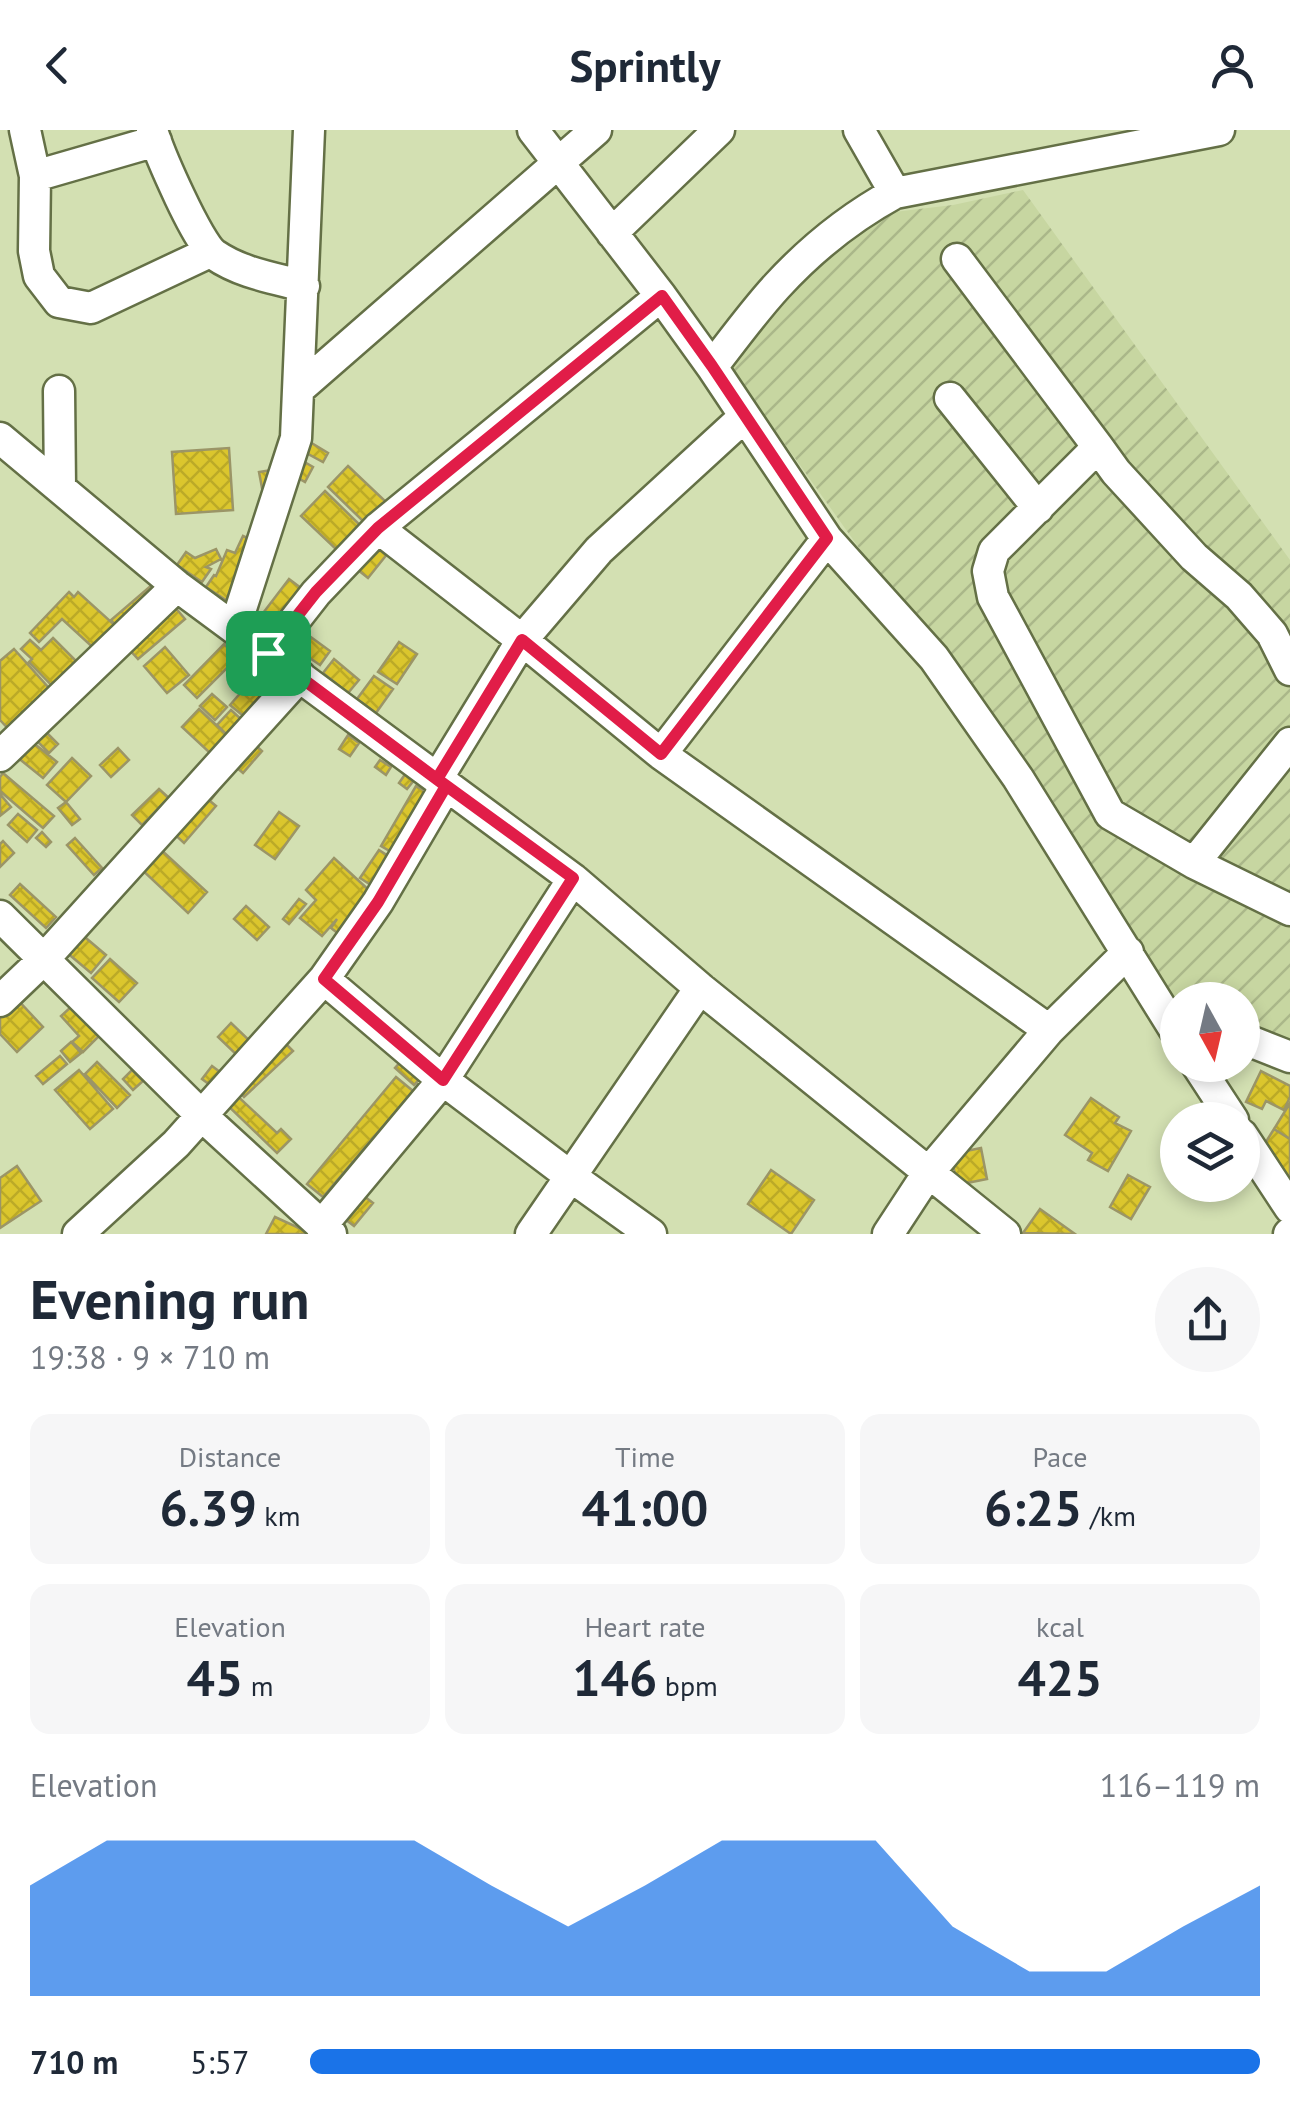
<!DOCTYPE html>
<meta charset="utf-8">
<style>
:root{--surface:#fff;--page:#f6f6f7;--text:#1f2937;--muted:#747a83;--accent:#1a73e8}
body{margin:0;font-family:"PT Sans",sans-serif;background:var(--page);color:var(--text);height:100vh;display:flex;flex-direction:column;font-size:38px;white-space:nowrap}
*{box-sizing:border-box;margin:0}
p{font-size:32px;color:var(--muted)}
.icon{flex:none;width:55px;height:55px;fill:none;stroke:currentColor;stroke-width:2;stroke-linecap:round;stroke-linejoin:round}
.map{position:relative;height:1104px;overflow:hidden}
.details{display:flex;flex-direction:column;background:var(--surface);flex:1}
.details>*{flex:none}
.needle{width:65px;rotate:172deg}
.buttons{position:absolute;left:1160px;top:852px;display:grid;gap:20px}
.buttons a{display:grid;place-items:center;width:100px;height:100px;border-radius:50%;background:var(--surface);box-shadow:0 5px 15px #0003;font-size:50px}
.pin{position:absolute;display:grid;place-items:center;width:85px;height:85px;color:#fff;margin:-42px;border-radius:20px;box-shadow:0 5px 15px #0006}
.round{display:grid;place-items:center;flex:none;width:105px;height:105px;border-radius:52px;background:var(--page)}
.head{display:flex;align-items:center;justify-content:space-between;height:170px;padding:0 30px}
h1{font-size:55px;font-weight:600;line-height:75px}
.stats{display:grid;grid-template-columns:repeat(3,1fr);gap:15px;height:170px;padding:10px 30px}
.stats div{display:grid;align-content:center;border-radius:20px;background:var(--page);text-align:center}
.stats b{font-size:50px;font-weight:600}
.stats small{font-size:28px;font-weight:400}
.stats p{font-size:28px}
.chart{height:280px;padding:20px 30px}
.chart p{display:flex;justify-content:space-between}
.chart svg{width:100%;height:180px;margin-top:10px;fill:var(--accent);opacity:.7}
ul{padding:0 30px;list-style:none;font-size:32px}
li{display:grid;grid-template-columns:160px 120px 1fr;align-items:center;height:75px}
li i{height:25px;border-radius:12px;background:var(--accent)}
header{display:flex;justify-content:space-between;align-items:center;height:130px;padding:0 30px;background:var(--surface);font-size:45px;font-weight:600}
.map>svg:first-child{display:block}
.industrial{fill:url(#industrial-furrows)}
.building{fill:url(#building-cross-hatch);stroke:#9b9567;stroke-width:2.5}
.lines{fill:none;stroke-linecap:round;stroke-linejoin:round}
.minor-casing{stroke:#647046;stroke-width:35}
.minor{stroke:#fff;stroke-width:30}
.route-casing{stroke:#fff;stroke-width:20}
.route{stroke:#e11d48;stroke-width:12}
</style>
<header><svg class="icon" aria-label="back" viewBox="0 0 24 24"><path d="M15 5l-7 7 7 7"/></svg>Sprintly<svg class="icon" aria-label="person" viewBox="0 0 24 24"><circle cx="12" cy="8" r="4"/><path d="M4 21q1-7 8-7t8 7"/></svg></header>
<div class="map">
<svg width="1290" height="1104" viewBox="0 0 1290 1104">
<defs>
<pattern id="industrial-furrows" width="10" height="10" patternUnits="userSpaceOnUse" patternTransform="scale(2.5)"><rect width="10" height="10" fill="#c7d6a1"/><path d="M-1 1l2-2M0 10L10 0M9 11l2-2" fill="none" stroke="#aab789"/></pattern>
<pattern id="building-cross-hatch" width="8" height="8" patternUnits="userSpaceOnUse" patternTransform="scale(2.5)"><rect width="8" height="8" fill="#dbc62d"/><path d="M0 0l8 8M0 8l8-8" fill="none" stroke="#bbaa27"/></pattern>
</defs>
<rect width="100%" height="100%" fill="#d3e0b2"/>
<path class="industrial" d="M1023,60L1290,430V920L1243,900L1242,870L1174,871L1054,691L727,233L790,156L877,84L953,75Z"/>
<path class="building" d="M305,309L328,323L323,332L299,319Z
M229,318L233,380L176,384L172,322Z
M301,330L313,337L305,352L293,345Z
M348,336L385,371L364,392L328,357Z
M272,340L274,357L262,358L259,342Z
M325,361L362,397L339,422L301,386Z
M243,406L254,411L232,474L206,457L214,445L216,446L227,420L235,423Z
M377,415L388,423L368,448L358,440Z
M216,419L221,429L206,437L211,439L202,452L177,435L186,422L195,428Z
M289,449L305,461L273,503L257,491Z
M153,454L162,464L120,500L111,490Z
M69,462L74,467L78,462L120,500L99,523L62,489L39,512L30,503Z
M174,476L185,489L138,529L127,517Z
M308,505L330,521L320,535L298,520Z
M53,508L84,539L59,563L29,532L32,529L21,519L30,510L41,520Z
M399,512L417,524L397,554L378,542Z
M224,514L237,528L197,568L184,555Z
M165,517L189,545L167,563L144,536Z
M14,519L57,567L14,605L0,590V531Z
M334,529L359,550L348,563L323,543Z
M265,536L284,554L272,566L253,548Z
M374,546L393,559L376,583L357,569Z
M250,552L267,566L247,589L230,575Z
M212,564L227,577L215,590L200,576Z
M199,579L227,605L210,623L182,597Z
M231,580L242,590L227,605L217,595Z
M41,597L58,614L49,623L32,606Z
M348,605L359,613L350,626L339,619Z
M31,611L57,632L43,648L17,627Z
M251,611L262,621L243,643L231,633Z
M118,618L129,630L111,647L100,635Z
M72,628L91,646L66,672L47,655Z
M380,630L391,637L386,645L375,637Z
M3,643L54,686L43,698L0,661V647Z
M406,643L415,649L407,659L399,653Z
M416,656L430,664L395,724L381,716Z
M211,657L217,662L210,671L216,676L184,713L172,702Z
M159,659L169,668L142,695L132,685Z
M0,664L11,677L0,686Z
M66,672L80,689L72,695L58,678Z
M279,682L299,696L275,729L255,715Z
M18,684L37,700L27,712L8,695Z
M42,702L51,712L46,717L36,708Z
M75,708L102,738L94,745L67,715Z
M3,711L14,723L0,737V714Z
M158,717L207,762L188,783L139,737Z
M379,720L393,729L374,757L360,748Z
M334,728L372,763L340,805L331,798L337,789L322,806L300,788L316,770L306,760Z
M20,754L56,787L46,798L10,765Z
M299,769L306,774L289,794L283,789Z
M246,776L269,797L257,810L234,789Z
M80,803L106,825L91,843L65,821Z
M110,829L137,853L119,872L92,848Z
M17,869L43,897L17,922L0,904V886Z
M72,876L99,906L83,922L72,912L79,906L61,886Z
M231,893L253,914L240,928L218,907Z
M281,909L293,921L244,967L233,955Z
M71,912L81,923L70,932L61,921Z
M60,926L67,934L43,954L36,946Z
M404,928L423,945L414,955L395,938Z
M97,932L130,965L117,978L85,944Z
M212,936L224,945L214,958L202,949Z
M79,940L113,979L90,999L55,960Z
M132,940L143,951L133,960L123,949Z
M1261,941L1290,956V967L1284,980L1266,971L1262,979L1246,972Z
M396,947L413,961L323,1067L307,1054Z
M231,960L277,1003L281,999L291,1009L277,1023L222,970Z
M1091,968L1119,987L1115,993L1131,1001L1108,1041L1088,1030L1092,1023L1065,1005Z
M1290,973V1009L1274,999Z
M1274,999L1290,1009V1048L1283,1060L1259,1023Z
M981,1018L987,1049L957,1055L951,1024Z
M17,1036L41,1071L0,1098V1048Z
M771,1040L814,1070L791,1104L748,1074Z
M1128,1045L1150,1057L1131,1089L1110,1077Z
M360,1063L373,1073L354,1096L341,1086Z
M1040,1079L1075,1104L1023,1103Z
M275,1087L310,1103V1104H266Z"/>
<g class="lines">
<g class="minor-casing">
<path id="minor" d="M25,0L35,46L34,121L39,146L59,172L91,178L210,122
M152,0C159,23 198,114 215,125C241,143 274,148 304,156
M533,0L661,166L712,237L827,409L934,528L1018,648L1178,905
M859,0L895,63
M35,46L156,11
M612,103L719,0
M957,129L1098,317L994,421L988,441L993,467L1110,684L1194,733L1290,780
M712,237C733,210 754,181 777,156C811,119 851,87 895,63L1219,0
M300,258L596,0
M59,261L60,358
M950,268L1038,378
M0,308L177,456L573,749L700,858L1005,1104
M1098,317L1116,342L1194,427L1239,466L1272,504L1290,540
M378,398L522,510L661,624L1049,900
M235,497L296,308L309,0
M269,523L316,463L378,398L661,166
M661,624L827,409
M0,626L177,456
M437,649L522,510L599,420L744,287
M1194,733L1290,613
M0,786L201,985L331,1104
M324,849L443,950L570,1046L651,1104
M0,871L44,829L300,546
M1242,908L1290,927
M1197,935L1233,990
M1242,1005L1290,1078
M321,1096L443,950L573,749
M78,1104L176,1014L324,849L378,772L446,656
M531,1104L700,858
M888,1104L928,1043L1049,900L1128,822
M1289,1104L1290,1103"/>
</g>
<use href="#minor" class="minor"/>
</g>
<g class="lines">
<g class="route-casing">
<path id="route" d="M268,523L446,656L378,772L324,849L443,950L573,748L437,649L522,510L661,624L827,408L712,236L662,166L378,398L316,462L268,523"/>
</g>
<use href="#route" class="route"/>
</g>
</svg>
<div class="buttons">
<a><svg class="needle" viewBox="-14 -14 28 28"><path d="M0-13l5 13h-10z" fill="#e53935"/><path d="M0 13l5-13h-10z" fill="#747a83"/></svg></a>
<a><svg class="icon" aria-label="layers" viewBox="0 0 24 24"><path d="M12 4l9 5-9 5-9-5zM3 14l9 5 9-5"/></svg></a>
</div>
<div class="pin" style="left:268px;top:523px;background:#1e9e55"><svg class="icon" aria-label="arrive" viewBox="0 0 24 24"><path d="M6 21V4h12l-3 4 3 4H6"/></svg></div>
</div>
<section class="details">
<div class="head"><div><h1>Evening run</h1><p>19:38 · 9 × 710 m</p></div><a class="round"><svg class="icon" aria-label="share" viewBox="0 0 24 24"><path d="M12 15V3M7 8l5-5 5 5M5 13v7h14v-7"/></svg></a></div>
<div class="stats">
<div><p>Distance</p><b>6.39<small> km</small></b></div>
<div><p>Time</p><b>41:00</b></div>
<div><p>Pace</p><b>6:25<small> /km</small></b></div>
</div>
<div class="stats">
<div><p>Elevation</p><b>45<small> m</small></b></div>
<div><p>Heart rate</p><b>146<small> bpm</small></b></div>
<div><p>kcal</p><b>425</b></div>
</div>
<div class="chart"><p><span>Elevation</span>116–119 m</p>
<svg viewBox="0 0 160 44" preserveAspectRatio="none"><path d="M0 44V17L10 6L20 6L30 6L40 6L50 6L60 17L70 27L80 17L90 6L100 6L110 6L120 27L130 38L140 38L150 27L160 17V44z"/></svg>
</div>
<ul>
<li><b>710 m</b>5:57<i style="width:100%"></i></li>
</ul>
</section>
